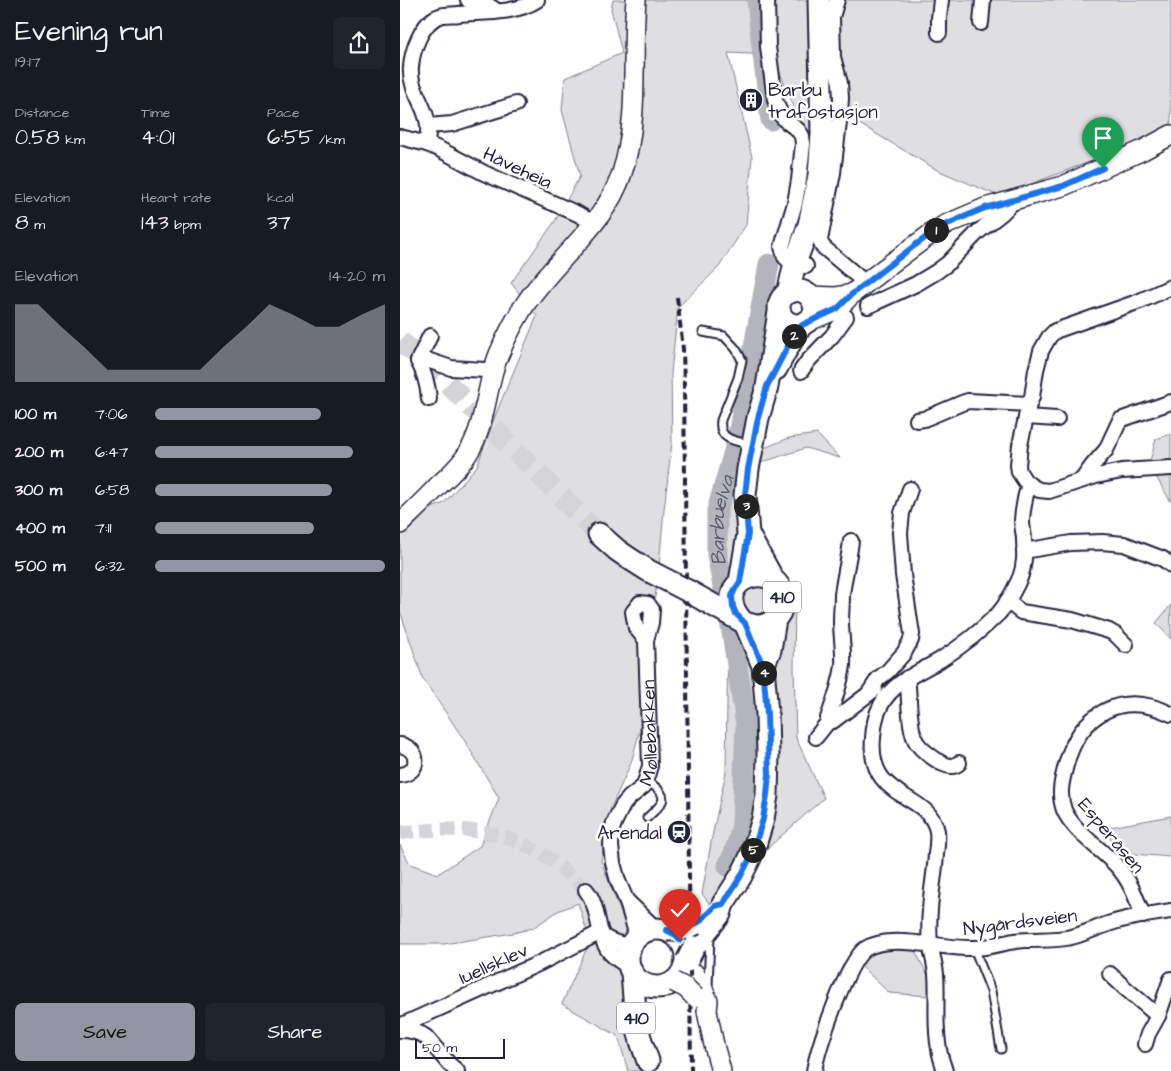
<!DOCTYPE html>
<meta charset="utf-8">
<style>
:root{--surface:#171b24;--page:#20242c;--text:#f1f3f6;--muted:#9ea1a6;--accent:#9495a2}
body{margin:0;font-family:"Architects Daughter",sans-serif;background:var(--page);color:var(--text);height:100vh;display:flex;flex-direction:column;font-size:19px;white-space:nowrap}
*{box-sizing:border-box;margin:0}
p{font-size:16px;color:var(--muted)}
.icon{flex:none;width:28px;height:28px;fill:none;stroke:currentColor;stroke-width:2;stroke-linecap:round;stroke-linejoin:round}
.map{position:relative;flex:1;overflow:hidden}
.sheet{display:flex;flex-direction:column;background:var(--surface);width:400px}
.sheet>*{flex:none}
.scale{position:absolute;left:15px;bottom:12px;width:90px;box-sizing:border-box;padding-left:5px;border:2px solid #22223b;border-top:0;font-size:14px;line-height:18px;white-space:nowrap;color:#22223b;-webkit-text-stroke:4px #fff;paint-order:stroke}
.pin{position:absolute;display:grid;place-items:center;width:42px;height:42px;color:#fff;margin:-51px -21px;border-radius:50% 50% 50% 0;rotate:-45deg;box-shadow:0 0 5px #0007}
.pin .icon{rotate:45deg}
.km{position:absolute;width:25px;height:25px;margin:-12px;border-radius:50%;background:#222;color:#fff;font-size:14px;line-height:25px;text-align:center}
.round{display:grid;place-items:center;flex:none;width:52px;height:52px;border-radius:8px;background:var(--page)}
.summary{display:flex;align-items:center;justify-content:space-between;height:85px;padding:0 15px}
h1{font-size:28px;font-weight:600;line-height:38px}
.metrics{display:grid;grid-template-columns:repeat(3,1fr);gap:8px;height:85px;padding:5px 15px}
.metrics div{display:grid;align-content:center}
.metrics b{font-size:21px;font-weight:600}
.metrics small{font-size:14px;font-weight:400}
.metrics p{font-size:14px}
.chart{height:140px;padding:10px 15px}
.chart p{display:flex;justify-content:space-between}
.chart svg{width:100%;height:90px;margin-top:5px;fill:var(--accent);opacity:.7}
.cta{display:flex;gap:10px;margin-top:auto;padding:10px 15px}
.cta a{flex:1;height:58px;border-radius:8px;background:var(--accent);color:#111;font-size:20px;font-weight:600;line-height:58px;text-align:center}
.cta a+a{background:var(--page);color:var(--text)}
ul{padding:0 15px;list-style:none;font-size:16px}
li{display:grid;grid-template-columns:80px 60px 1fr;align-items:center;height:38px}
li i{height:12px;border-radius:6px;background:var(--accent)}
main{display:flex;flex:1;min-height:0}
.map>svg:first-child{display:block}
.green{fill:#dfdfe2;stroke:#80808e}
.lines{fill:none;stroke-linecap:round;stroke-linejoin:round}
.river{stroke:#b4b4bc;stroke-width:21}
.street-tunnel{stroke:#d3d3d8;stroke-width:14;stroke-dasharray:14 7;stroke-linecap:butt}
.primary-tunnel{stroke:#d3d3d8;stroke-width:21;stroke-dasharray:21 11;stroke-linecap:butt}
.lane-casing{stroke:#22223b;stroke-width:11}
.street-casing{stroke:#22223b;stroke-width:18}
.secondary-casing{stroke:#22223b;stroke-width:22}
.primary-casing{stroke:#22223b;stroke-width:25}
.lane{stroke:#fff;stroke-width:7}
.street{stroke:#fff;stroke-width:14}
.secondary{stroke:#fff;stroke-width:19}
.primary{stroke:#fff;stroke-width:21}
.rail{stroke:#22223b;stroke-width:4;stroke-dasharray:8 4;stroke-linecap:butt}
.secondary-bridge-casing{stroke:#22223b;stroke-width:22;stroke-linecap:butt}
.primary-bridge-casing{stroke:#22223b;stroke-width:25;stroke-linecap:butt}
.secondary-bridge{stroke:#fff;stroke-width:19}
.primary-bridge{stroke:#fff;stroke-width:21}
.route-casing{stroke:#fff;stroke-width:10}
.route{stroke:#1a73e8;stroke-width:6}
.labels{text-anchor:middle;stroke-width:5;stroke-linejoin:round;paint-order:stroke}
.shield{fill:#fff;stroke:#646476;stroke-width:1}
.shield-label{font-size:18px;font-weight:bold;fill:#22223b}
.poi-label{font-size:19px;fill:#22223b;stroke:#fff;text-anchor:start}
.street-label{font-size:19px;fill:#22223b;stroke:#fff}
.water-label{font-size:20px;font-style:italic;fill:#5c5c6f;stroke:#fff}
</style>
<main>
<section class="sheet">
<div class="summary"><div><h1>Evening run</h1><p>19:17</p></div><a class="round"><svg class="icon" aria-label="share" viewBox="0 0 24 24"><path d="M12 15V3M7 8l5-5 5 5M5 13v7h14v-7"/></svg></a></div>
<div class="metrics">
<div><p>Distance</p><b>0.58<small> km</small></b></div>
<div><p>Time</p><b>4:01</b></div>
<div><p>Pace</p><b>6:55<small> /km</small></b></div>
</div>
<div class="metrics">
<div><p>Elevation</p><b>8<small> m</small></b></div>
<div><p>Heart rate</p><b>143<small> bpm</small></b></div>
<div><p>kcal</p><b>37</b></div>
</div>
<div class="chart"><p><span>Elevation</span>14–20 m</p>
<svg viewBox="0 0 160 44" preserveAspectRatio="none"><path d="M0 44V6L10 6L20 17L30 27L40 38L50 38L60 38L70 38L80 38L90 27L100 17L110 6L120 11L130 17L140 17L150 11L160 6V44z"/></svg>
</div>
<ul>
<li><b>100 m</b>7:06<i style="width:72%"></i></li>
<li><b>200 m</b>6:47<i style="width:86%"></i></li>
<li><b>300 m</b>6:58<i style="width:77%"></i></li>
<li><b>400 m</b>7:11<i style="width:69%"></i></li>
<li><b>500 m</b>6:32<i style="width:100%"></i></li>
</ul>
<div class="cta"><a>Save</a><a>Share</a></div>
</section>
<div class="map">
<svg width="771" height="1071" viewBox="0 0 771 1071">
<rect width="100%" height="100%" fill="#fff"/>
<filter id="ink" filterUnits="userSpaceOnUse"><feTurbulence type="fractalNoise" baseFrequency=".02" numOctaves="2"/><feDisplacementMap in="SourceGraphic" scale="10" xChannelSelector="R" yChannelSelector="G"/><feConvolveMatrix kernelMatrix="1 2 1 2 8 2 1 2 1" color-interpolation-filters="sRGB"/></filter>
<g filter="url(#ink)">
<path class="green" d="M213,0H771V124L729,147L612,191L601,197L537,170L441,113L412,223L401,177L402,128L373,55L328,53L352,157L346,225L319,267L278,307L271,373L272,442L264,510L258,576L248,645L244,714L231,763L210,810L201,861L226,926L231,996L246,1071H228L218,1036L162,1004L190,941L178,903L158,911L133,928L113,933L44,944H0V845L10,864L38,874L80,846L99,798L63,738L23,679L0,611V521L44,503L77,466L97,411L137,316L111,283L155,221L180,176L162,110L165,78L222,53L211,9Z
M417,434L440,458L406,448L335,471V515L338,545L352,583L395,597L394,668L396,738L424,798L370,846L329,903L327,926L302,894L312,837L326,772L328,633L312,563L316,494L330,447L364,448L389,438Z
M771,434V502L749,465L756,439Z
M771,605V639L756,623Z
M771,816V857L719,853L705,828Z
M484,948H510L515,951L529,977V996L489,993L461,966C465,956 475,952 484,948Z"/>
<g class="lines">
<g class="river">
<path d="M357,0L362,46L371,120"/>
<path id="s1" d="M328,866C335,852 340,839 342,823L346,725L332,632L317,555V511L337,441L369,264"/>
</g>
<path class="street-tunnel" d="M0,833C51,826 100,827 145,856C160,866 173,878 186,890"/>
<path class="primary-tunnel" d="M0,341L19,356L87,422L185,521L199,534"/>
<g class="lane-casing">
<path id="lane" d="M303,332L324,336L336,349L342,360L338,378L321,420C318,440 335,441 350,444
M244,786L253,785C273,800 258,806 247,818
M574,948L591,991L601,1049
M308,986L310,937"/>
</g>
<g class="street-casing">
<g id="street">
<path d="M68,0L88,5L97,11"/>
<path d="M367,0L368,47L375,100L381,115L386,121L398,130L402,136L403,144L399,180L395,203L382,247L385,257L389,261L406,266"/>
<path d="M437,0L432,17L433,57L440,83L441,98L440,114L433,173L420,240L422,246L462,280L465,284"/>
<path d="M581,23L583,0"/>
<path d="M539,33V18L541,0"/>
<path d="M28,126L52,124L116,104"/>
<path d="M0,137L27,144L39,149L84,173L178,214L188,220L194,224"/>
<path d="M27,144C27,138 29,131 28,125C26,105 9,90 11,67C12,51 22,21 40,16C45,14 53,15 59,14C83,12 116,14 137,0"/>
<path d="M468,306L516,284L536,272L547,264L578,232L602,213L616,199"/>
<path d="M18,361H30L51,368L85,370L93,371"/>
<path d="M401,371L408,361L432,336L446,317"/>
<path d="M29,399C28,385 25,374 18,361L30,336"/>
<path d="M626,417L657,419"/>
<path d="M517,420L524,419L562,403L568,401L629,404"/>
<path d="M682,480L692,466L706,450L720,420L771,402"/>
<path d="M630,485L639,490L649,491L696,476L722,471L771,468"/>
<path d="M624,551L671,543L702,542L724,544L763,559L771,565"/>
<path d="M607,601L621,612L672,620L709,631L716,635L726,645"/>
<path d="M507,678C510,695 508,731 517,743C523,752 532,757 541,763C548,766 553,768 559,763"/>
<path d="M469,693L478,679L488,671L504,653L511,640L512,634L503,575L500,533L502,513L510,489"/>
<path d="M428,722V718C434,701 441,683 443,665C444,651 441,636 441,622C441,613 442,604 442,595C444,577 449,559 451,541"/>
<path d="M416,737L428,722L433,721L475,689"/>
<path d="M0,745C20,748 21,773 0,775"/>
<path d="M186,890C200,907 196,932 208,950C213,958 222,962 229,967"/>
<path d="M228,902L255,928"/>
<path d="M743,916C736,897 730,880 716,865C701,849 673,831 664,810C658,794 662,780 666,765C680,713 721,690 771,714"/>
<path d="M202,936C212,942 219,945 230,946"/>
<path id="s2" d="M237,936L227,902L218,881L213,863L211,846L212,829L215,821L223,805L229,798L244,786L250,766L246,640L236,628L233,612L240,603L248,604L252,610L251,623L246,640"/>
<path d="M710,974L725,988L758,1016"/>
<path d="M0,1026L140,963L201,932"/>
<path d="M0,1030C10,1030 18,1031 26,1037L50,1065L57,1071"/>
<path d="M745,1044L748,1034L758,1016L771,979"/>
<path d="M414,1071C418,1047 447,962 465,949C491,932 543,950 574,948C588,948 601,943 615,941C635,938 656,942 675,936C688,932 699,927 711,923C730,917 751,914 771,911"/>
<path d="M545,1071C543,1064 540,1057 539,1049C534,1024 538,999 536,974C535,964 532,954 530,944C529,933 529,922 530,910C531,891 535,873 536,854C537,847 538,839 537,831C529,791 467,802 473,738C474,726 475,716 481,705C493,682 518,673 540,660C559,648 583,629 599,613C606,605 612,594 617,584C624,572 625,554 624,540C624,534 622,528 622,521C622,514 624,506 625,499C626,494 627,489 630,485L625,481L619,472L618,465L620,445L629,404L632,397L636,370L641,351L649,337L655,331L740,301L771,287"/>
</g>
</g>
<g class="secondary-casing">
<path id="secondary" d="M410,296L435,297L452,294
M409,321L437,309L452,294L485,268L532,233L545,225L585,208L663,186L743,150L771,135
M0,524C13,511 27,498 40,484C50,475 61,465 68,453C83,430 86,397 93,371C100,348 110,329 122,309C152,261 204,228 222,173C240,118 231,57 236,0
M294,973L303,989L308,1001L307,1011L314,1045L321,1071"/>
</g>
<g class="primary-casing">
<path id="primary" d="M388,293L395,263L409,225L419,175L422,134L419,0
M376,369C383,356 389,344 397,332C399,330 399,327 401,326C405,322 410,321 413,316C419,303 407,288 394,291C372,294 374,327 402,325
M199,534L217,550L227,557
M348,534L374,581
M340,582L348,534L345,495L348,469L358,418L367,387L379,312
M288,591L345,623C348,624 352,625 356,626C369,626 382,617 382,603C385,554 304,578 342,621
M363,666L370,650L375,619
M228 958a29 29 0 1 1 58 0a29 29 0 1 1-58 0Z
M294,947L320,914L323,904L341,876L350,858L356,842L363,819L367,795L368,755L367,714L363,666L345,623
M232,973L236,1023L241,1041L248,1061"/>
</g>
<use href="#lane" class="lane"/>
<use href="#street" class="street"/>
<use href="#secondary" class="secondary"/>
<use href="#primary" class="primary"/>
<path class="rail" d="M277,297L283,349L284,386L291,1071"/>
<g class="secondary-bridge-casing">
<path id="secondary-bridge" d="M274,982L286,988L295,997"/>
</g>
<g class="primary-bridge-casing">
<path id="primary-bridge" d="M227,557L249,571L288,591
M267,930C278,930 284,930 295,924
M287,961L294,947"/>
</g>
<use href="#secondary-bridge" class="secondary-bridge"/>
<use href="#primary-bridge" class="primary-bridge"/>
</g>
</g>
<g class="lines" filter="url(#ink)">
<g class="route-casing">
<path id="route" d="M280,940L276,935L266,930H277L287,928L300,921L315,906L323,904L341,876L350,858L356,842L363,819L367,795L369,774L367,714L363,666L345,623L336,614L333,607L332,596L335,589L340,582L348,534L345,495L348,469L358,418L367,386L390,342L402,325L437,309L452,294L514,246L532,233L545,225L585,208L663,186L703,168"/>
</g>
<use href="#route" class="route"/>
</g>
<defs>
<g id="building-disc" transform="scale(1.25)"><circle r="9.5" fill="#22223b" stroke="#fff"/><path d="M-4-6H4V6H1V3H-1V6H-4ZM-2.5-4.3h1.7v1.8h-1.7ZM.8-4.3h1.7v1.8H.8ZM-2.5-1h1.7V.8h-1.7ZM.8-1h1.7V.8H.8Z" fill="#fff"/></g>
<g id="station-disc" transform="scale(1.25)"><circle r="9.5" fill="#22223b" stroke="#fff"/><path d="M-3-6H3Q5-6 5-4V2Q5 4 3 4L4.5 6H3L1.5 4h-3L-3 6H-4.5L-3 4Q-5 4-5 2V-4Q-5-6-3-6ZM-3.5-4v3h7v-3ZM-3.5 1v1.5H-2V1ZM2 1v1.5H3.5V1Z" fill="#fff"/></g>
</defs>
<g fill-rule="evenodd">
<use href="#building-disc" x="351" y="100"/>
<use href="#station-disc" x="279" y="832"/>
</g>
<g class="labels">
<g class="shield">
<rect x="363" y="581.5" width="38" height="31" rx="4"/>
<rect x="217" y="1002.5" width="38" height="31" rx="4"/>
</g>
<g class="shield-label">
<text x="382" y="603">410</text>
<text x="236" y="1024">410</text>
</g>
<g class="poi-label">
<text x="368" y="96">Barbu<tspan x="368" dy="22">trafostasjon</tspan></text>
<text x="262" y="839" text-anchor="end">Arendal</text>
</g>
<g class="street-label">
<text transform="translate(118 167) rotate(25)" y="7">Håveheia</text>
<text dy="7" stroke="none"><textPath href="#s2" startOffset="220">Møllebakken</textPath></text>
<text transform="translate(712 835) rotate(50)" y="7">Esperåsen</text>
<text transform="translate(620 921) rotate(-7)" y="7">Nygårdsveien</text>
<text transform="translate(93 963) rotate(-24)" y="7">Iuellsklev</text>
</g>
<g class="water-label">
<text dy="7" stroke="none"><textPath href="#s1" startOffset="351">Barbuelva</textPath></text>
</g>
</g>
</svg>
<div class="scale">50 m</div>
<div class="pin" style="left:703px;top:168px;background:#1e9e55"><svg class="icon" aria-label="arrive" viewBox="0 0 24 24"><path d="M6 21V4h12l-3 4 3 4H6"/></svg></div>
<div class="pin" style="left:280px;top:940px;background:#d93025"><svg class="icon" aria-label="check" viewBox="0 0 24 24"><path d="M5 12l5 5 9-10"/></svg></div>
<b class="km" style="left:536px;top:230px">1</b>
<b class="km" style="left:394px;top:336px">2</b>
<b class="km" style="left:346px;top:506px">3</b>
<b class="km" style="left:364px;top:673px">4</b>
<b class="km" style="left:353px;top:850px">5</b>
</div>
</main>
